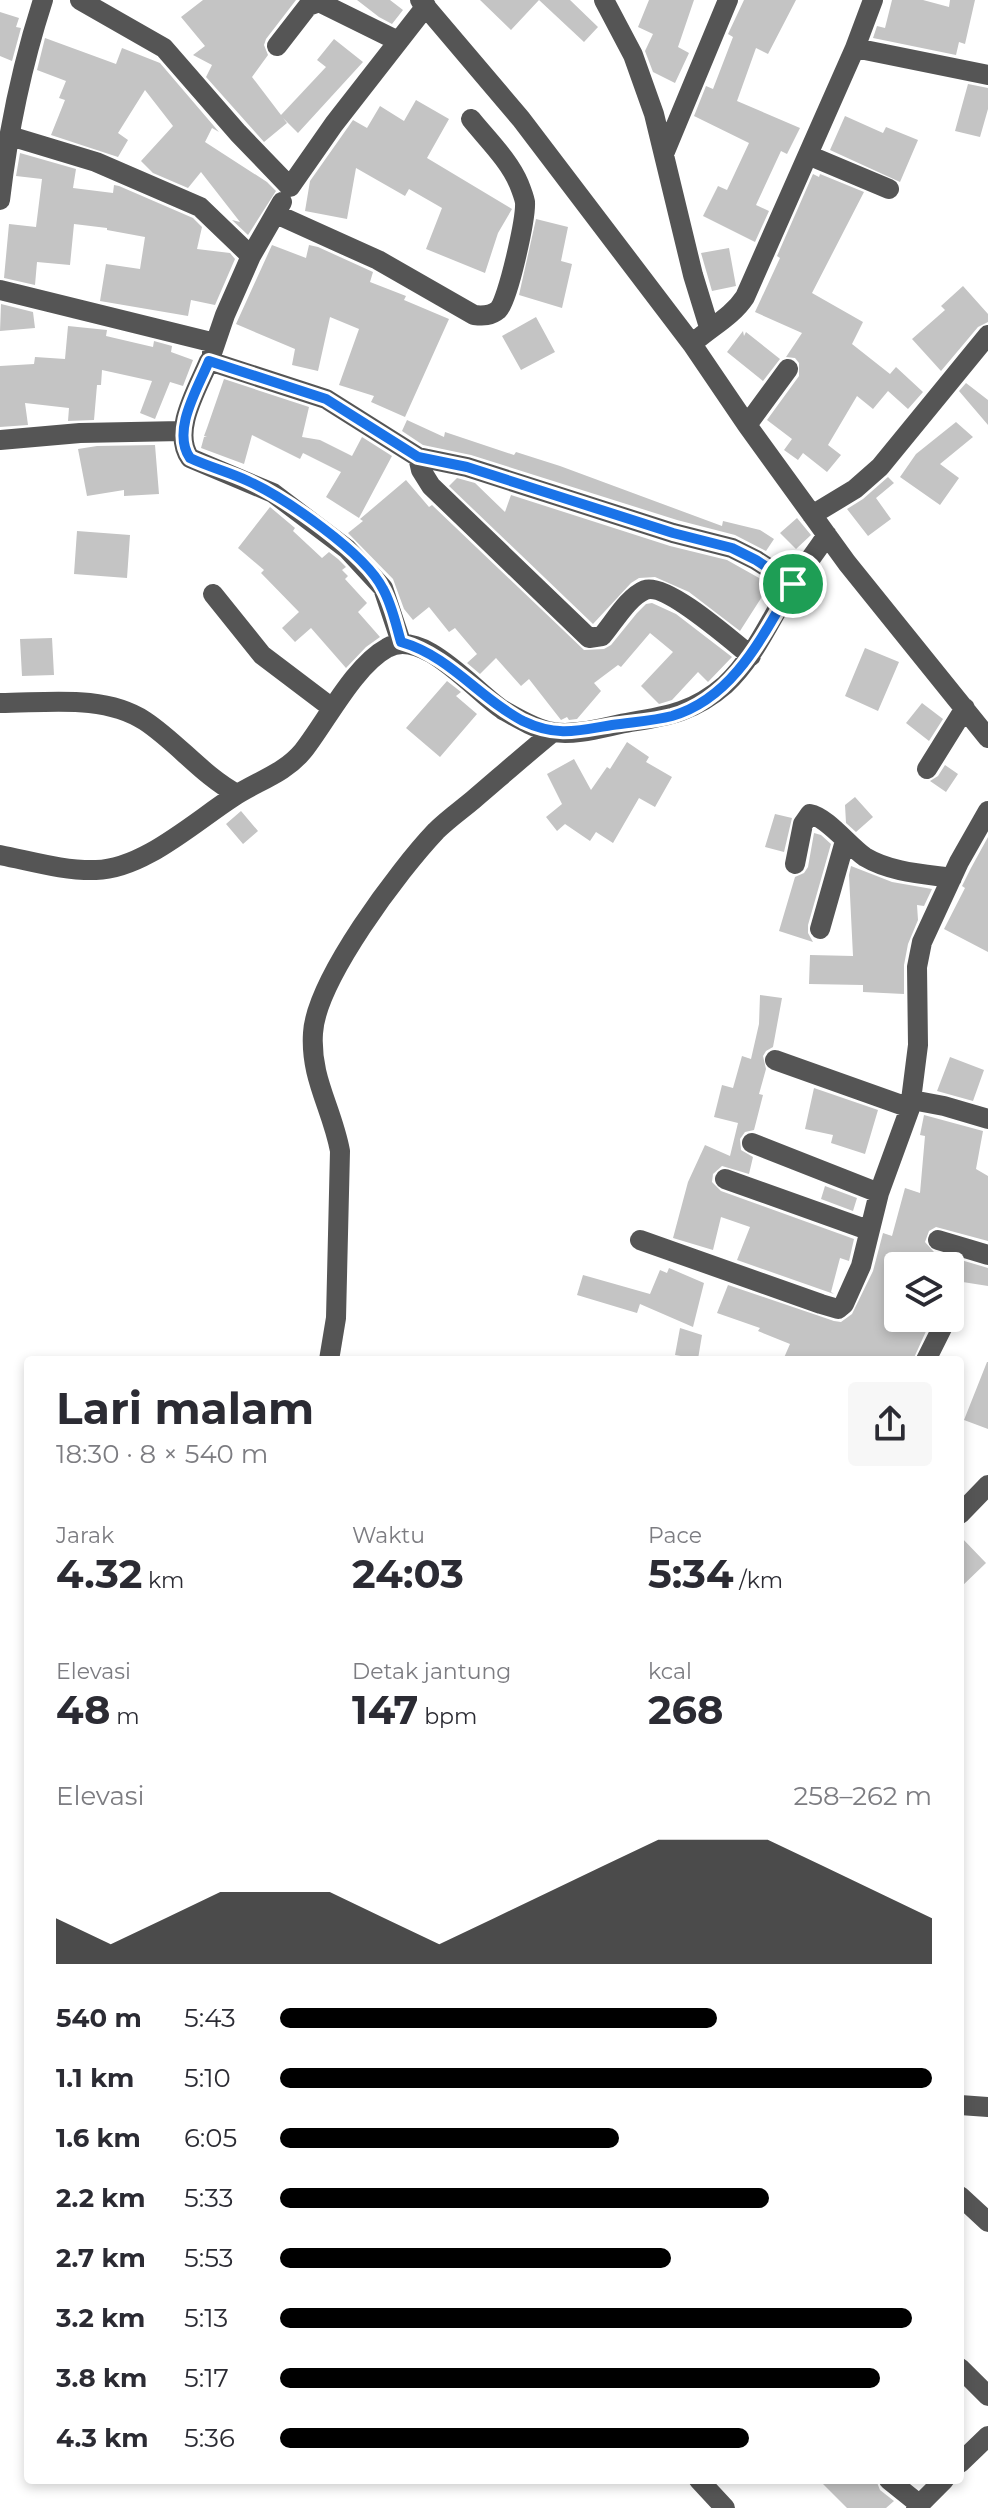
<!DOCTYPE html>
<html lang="id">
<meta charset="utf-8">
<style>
:root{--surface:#fff;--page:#f7f7f7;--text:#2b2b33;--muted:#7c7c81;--accent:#000}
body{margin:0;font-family:Montserrat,sans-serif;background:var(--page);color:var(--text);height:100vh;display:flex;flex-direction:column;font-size:30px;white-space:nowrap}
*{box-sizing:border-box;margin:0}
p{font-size:26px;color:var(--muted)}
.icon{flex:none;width:44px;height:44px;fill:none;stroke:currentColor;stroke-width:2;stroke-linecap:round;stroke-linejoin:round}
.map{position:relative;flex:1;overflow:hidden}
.details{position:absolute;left:24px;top:1356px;width:940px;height:1128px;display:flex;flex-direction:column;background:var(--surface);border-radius:8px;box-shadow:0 4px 12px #0003}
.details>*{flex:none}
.controls{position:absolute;left:884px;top:1252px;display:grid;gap:16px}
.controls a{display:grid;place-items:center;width:80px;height:80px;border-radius:8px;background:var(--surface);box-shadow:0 4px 12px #0003;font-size:40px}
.pin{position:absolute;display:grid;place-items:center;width:68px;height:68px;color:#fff;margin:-34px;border:4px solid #fff;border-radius:50%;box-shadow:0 2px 8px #0007}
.round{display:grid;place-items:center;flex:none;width:84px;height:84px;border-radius:8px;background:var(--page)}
.headline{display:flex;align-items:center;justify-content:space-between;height:136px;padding:0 32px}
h1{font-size:44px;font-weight:700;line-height:60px}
.figures{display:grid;grid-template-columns:repeat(3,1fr);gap:12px;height:136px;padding:8px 32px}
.figures div{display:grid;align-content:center}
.figures b{font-size:40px;font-weight:700}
.figures small{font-size:22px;font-weight:400}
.figures p{font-size:22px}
.chart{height:224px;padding:16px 32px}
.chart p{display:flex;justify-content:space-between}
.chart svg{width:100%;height:144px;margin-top:8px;fill:var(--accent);opacity:.7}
ul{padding:0 32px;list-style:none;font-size:26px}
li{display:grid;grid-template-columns:128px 96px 1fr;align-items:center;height:60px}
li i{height:20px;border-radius:10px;background:var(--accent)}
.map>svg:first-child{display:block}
.building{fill:#c4c4c4}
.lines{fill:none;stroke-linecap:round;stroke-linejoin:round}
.minor{stroke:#555;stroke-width:20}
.route-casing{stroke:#fff;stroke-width:16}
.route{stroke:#1a73e8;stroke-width:10}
</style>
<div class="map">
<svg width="988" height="2508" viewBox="0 0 988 2508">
<rect width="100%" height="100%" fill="#fff"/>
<path class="building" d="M203,0H296L266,39L264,45L268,55L252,77L281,115L326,67L317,60L334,39L363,62L298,133L283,118L287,123L264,142L206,77L212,65L193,55L205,46L181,17Z
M357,0H390L403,10L392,24L379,17Z
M480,0H570L598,27L584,42L539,0L511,30Z
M649,0H694L678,47L689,53L675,83L653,72L645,51L653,34L638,27Z
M744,0H796L768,54L756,48L737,101L800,128L787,154L781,151L756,205L769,211L755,242L703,216L718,186L727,190L749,143L694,116L706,86L713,89L733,37L728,34Z
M892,0H923L949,7L950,0H975L965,44L959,42L956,55L873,38L877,26L885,28Z
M0,12L19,18L16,27L21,28L12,61L0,56Z
M45,38L116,64L122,48L160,63L219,132L212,128L205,142L267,182L276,191L248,235L232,220L240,222L201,172L188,188L153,173L141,161L173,126L145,90L118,133L128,140L118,157L51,135L65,100L59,98L66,81L37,70Z
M968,84L988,88V109L980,137L955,131Z
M416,100L449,119L427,158L512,209L498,233L485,273L426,249L442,208L409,189L405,196L356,168L347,219L305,211L310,181L353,120L367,128L380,106L404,121Z
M845,116L883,133L886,127L918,140L900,182L830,150Z
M20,153L76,169L73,188L113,193L114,185L119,186L193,218L202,227L197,249L230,253L235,259L215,305L191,300L188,316L100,301L106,264L140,269L145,237L107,230V228L74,224L70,265L37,262L35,285L4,278L9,224L36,227L42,179L16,176Z
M813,174L819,177L820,174L864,192L812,293L863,322L852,344L890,374L896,367L923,392L908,409L888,391L873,409L857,396L828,445L841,455L827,472L803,453L798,460L784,450L792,439L767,420L799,376V363L795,358L786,357L802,333L755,312L780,258L777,256Z
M536,219L568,227L561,261L572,264L562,308L519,295Z
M272,245L306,258L309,245L318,247L373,272L370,282L406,296L404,300L449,319L405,417L371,402L374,396L339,385L359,329L330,317L318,371L292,365L295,349L236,324Z
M729,248L736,286L712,291L701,253Z
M963,286L988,314V322L978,327L941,371L912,339L945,310L941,306Z
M1,304L33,312L35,328L0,331Z
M536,317L555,352L521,370L502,336Z
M68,326L107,330L106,336L153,347L154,341L172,346L171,352L193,360L183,386L170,382L155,419L140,413L152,381L102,370L101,385H97L94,420L68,421L69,408L25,403L28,425L0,427V366L34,364L35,357L65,359Z
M743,331L744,336L746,332L780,359L763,381L727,352Z
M224,379L309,407L302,437L320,440L352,456L362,437L392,456L359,518L326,497L341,472L303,453L300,459L252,435L244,464L201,448L204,437H207L204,436L207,428Z
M966,383L988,400V425L959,391Z
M407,420L444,437L445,432L514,455L516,452L560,466L722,526L723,521L760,530L774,539L766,551L735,535L677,520L471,455L423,445L402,431Z
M956,422L973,437L940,464L959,478L940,505L900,477L916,454Z
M155,445L159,494L124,496V490L87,496L78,449L97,446Z
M888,477L894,483L876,498L891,519L868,536L847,509L863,499Z
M457,478L475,483L505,512L511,495L670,546L727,560L770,584L740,631L689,592L655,577L639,578L631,583L593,624L449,486Z
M406,480L429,507L432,505L584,650L604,649L611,645L637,613L646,604L652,603L676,614L732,657L708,682L698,672L672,700L659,704L641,686L673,652L650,633L621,667L618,665L594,683L601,691L577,719L569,720L567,717L561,720L529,679L521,686L496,658L480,674L467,663L477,654L455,628L449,632L429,607L413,620L404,609L393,579L348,533L363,521L360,519Z
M270,507L295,528L293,531L322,558L329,552L338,559L346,567L342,570L348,576L345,579L367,603L358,612L380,637L366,647L346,668L311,628L295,642L282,628L299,612L261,573L264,570L238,548Z
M797,518L811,535L796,549L780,533Z
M77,531L130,535L127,578L74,574Z
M52,638L54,675L22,676L20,639Z
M865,648L899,662L878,711L845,696Z
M447,681L461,692L456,696L477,714L440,757L406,728Z
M922,703L943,719L929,741L906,723Z
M627,742L649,757L646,762L672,777L655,807L639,798L613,843L596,832L590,841L565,824L557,831L546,817L562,804L547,774L574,759L591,790L607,767L610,769Z
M945,765L958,774L946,792L930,781L938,776Z
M855,797L873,817L856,832L846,823L845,805Z
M241,811L258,831L243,844L226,824Z
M775,814L792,818L784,852L765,847Z
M814,833L821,835L831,844L808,925V933L813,942L779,931L795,877L804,873L808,867Z
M988,837V952L944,929L965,888L962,886L971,868Z
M851,866L892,882L932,889L924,906L917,905L918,920L908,944L904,965V994L863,992V985L809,984L810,955L853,956L849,875Z
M760,995L782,998L773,1047L766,1051L763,1056L766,1069L759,1094L763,1095L754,1130L745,1132L740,1139L741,1150L753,1157L749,1174L722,1166L713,1174L712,1182L721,1191L854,1239L849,1261L840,1258L831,1292L834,1294L737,1260L750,1227L721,1217L713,1250L673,1238L688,1182L705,1145L730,1156L738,1123L714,1117L722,1085L733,1088L742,1056L751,1059L759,1024Z
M950,1057L984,1070L973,1101L937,1091Z
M814,1088L878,1110L865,1154L831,1143L833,1135L805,1129Z
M924,1115L983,1131L976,1169L988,1176V1241L936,1227L929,1231L925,1242L934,1252L988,1268V1286L950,1280V1266H898V1318H932L913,1360H783L790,1344L758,1331L760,1328L717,1313L728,1285L834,1321L841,1322L852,1314L873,1271L883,1233L892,1236L905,1188L920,1193L925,1136L920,1135Z
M825,1186L857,1198L853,1211L821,1199Z
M669,1268L704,1283L693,1327L640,1304L637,1313L577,1295L583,1275L650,1294L660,1270L667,1273Z
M680,1328L702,1335L698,1359L675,1355Z
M987,1362H988V1429L964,1420Z
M960,1536L986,1563L960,1588Z
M819,2480H876L880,2490L894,2501L886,2508H847Z"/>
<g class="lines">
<path class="minor" d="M80,0L164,48L238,133L290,187L334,124L426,6
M420,0L521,119L692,344L747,425L847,563L988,738
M604,0L633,55L654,114L693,275L709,327
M277,46L308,6L319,2L398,41
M855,48L988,75
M10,136L96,162L200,207L251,256
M664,154L728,0
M808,155L889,189
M0,200C8,132 22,65 43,0
M276,214L378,260L474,315C483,316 491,316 498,310C508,301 526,218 525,202C524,197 521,189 519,184C509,160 487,139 471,119
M0,290L215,343
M692,344C709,328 732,317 745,297L855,48L873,0
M212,353L225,315L251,256L282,202
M747,425L788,369
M0,440L80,433L182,431
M812,515L855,489L880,467L988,335
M213,594L262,655L332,708
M401,642L383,588L347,549L273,493L190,458C171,431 198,388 209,361L326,399L418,457
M751,656C732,641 666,582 645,590C628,597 614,622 602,636L589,638L431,486L421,470L418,457L467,467L673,533L732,548L756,560L793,584
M0,703C47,703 104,694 145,721C178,743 202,775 237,794
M927,769L965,708
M0,855C31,861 64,871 96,870C143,869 193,823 233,797C257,781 284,774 303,751C326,722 354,666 387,648C423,627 475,692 503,710C517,718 537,730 553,732C577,736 607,726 631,722C669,716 695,711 725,685C755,657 770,619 792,585C803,568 816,552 827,535
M795,864L803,824L810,814C827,817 849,846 865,857C890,872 923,874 952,878
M820,929L845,841
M775,1060L910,1108
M912,1100L944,1106L988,1119
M752,1143L879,1193
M725,1179L868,1230
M640,1240L821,1304L838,1309L844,1304L861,1266L879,1193L910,1108L918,1045L917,967L922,942L959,862L988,811
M938,1240L988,1255
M329,1360L336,1318L340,1151C332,1108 310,1078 313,1033C316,980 399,870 436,831C447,820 461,810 473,800C500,777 526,754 553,732
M926,1360L947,1318
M960,1514L988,1485
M960,2105L988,2107
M960,2196L988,2222
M960,2368L988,2396
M960,2463L988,2436
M699,2480L725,2508
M889,2480L919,2504
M916,2508L944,2480"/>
</g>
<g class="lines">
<g class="route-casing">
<path id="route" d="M209,361L326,399L418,457L467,467L673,533L732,548L756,560L793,584C763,635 734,698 672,716C653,721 632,722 612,725C577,731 556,737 523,721C479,698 450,656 401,642C396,625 392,605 383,589C365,553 285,498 248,481C229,472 209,467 190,458C171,431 198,388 209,361Z"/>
</g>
<use href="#route" class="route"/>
</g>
</svg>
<div class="controls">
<a><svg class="icon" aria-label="layers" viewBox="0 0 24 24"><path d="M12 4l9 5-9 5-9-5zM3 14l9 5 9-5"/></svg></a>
</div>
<div class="pin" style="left:793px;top:584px;background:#1e9e55"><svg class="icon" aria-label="arrive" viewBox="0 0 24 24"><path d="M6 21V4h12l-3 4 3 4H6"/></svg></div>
<section class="details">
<div class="headline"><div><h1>Lari malam</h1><p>18:30 · 8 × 540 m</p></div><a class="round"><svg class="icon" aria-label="share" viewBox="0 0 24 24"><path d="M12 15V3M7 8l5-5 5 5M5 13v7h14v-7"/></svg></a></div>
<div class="figures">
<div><p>Jarak</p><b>4.32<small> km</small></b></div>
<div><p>Waktu</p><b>24:03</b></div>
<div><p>Pace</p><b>5:34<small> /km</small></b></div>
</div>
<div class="figures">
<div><p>Elevasi</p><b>48<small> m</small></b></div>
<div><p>Detak jantung</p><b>147<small> bpm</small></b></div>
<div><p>kcal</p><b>268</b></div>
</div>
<div class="chart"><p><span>Elevasi</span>258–262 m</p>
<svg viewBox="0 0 160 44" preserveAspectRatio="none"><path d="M0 44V30L10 38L20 30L30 22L40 22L50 22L60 30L70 38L80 30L90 22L100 14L110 6L120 6L130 6L140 14L150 22L160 30V44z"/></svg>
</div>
<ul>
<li><b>540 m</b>5:43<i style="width:67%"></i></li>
<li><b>1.1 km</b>5:10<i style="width:100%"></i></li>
<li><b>1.6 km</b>6:05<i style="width:52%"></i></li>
<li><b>2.2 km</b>5:33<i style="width:75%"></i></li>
<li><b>2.7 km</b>5:53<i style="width:60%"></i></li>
<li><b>3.2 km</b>5:13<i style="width:97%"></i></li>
<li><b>3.8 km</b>5:17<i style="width:92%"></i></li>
<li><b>4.3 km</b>5:36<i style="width:72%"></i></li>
</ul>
</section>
</div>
